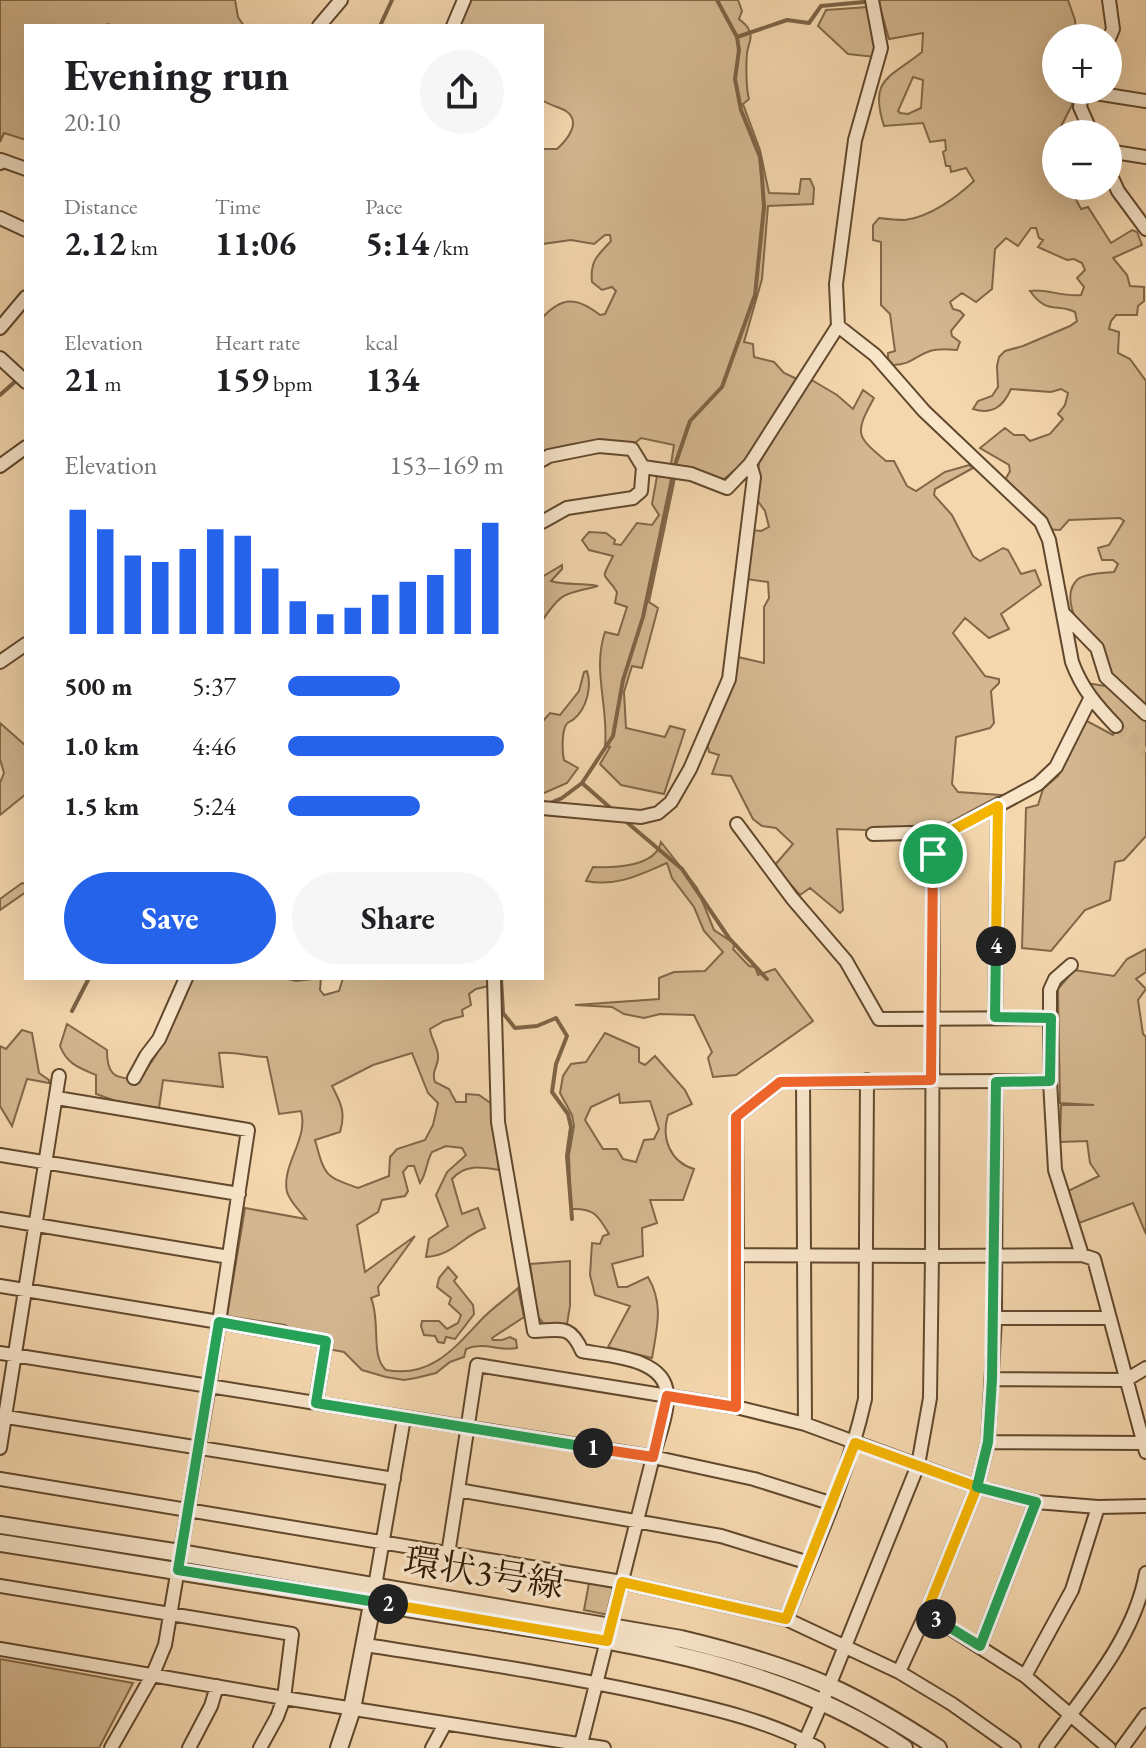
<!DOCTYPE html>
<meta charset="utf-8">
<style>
:root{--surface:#fff;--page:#f6f6f6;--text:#202124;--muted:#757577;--accent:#2563eb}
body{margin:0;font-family:"EB Garamond","Noto Serif JP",serif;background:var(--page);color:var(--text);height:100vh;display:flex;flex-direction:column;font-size:30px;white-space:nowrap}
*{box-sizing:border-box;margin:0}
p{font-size:26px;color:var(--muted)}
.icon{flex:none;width:44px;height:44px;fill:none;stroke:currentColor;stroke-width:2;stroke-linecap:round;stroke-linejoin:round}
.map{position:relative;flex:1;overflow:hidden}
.details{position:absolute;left:24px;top:24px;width:520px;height:956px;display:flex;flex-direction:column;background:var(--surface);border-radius:0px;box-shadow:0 8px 32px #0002}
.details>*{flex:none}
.controls{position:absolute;left:1042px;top:24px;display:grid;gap:16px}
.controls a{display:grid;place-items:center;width:80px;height:80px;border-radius:50%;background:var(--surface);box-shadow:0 8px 32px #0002;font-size:40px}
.pin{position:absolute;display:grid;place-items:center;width:68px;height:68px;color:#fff;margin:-34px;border:4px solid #fff;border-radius:50%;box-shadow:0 2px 8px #0007}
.km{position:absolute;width:40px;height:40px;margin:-20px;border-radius:50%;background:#222;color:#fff;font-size:22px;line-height:40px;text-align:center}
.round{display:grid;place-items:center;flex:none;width:84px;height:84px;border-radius:42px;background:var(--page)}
.headline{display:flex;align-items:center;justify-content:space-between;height:136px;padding:0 40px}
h1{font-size:44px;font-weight:700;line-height:60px}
.figures{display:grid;grid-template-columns:repeat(3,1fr);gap:12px;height:136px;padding:8px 40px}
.figures div{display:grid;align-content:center}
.figures b{font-size:34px;font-weight:700}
.figures small{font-size:22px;font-weight:400}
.figures p{font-size:22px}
.chart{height:224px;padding:16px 40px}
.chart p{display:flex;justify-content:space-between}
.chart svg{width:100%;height:144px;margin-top:8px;stroke:var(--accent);stroke-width:6}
.button{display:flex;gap:16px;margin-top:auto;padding:16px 40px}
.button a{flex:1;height:92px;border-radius:48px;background:var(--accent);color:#fff;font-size:32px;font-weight:700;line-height:92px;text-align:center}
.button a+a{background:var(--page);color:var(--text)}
ul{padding:0 40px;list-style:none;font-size:26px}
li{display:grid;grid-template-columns:128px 96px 1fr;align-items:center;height:60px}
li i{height:20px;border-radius:10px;background:var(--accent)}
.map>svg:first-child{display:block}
.green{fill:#d4b790;stroke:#826848;stroke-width:2;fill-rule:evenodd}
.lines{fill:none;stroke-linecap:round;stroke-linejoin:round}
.stream{stroke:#7e6445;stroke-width:4}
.minor-tunnel{stroke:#ceb18b;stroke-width:12;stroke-dasharray:12 6;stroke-linecap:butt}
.minor-casing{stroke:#61482c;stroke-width:16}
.tertiary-casing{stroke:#61482c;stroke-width:20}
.minor{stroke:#f8e5ca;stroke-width:12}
.tertiary{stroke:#f8e5ca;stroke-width:16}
.split-1-casing{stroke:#fff;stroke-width:16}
.split-2-casing{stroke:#fff;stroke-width:16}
.split-3-casing{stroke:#fff;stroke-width:16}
.split-4-casing{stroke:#fff;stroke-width:16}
.split-5-casing{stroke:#fff;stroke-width:16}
.split-1{stroke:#f0652b;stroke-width:10}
.split-2{stroke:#22a559;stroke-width:10}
.split-3{stroke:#f5b400;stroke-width:10}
.split-4{stroke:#22a559;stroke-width:10}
.split-5{stroke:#f5b400;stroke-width:10}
.labels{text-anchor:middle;stroke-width:7;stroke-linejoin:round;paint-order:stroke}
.street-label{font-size:36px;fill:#301900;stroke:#f8e5ca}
</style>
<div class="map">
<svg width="1146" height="1748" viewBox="0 0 1146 1748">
<rect width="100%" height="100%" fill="#f5d7ae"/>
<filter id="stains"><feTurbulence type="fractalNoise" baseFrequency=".0025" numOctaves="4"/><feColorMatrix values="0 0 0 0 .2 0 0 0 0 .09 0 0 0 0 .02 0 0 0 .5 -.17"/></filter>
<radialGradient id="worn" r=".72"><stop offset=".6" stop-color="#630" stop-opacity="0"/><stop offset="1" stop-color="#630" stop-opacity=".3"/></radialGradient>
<path class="green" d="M0,0H235L238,17L244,26H113L108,24L105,26H26V140L4,133L0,142Z
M470,0H738L742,11L739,19C742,22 746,24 748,28C754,37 748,44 747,53C746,64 746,89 749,99L743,104L760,150L769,193L799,194L801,179H810L814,188L813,204L768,206L762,279L744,342L753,344L754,357L774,362L784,373L797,379L749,458L723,480L671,464L674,445L641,438L635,443C603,439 573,441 542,452V318C562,296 577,297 600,315L605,314L616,291L612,287L602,290L592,282C590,261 597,256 611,241L610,235H605L594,244L571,240L542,244V149H557C567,140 582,122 566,111C559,107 549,105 542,100V26H460Z
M878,0H1068L1075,20L1076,38H1056V90H1074L1072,105L1050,148L1056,160V186H1069L1081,209L1088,207L1111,243L1132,230L1137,232L1142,245L1113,258L1127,275L1130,286L1144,287V301L1138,306L1137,315H1116L1111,321L1109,329L1119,332L1118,353L1130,359L1146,381V836L1124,860L1115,862L1110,900L1085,910L1051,951L1022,948L1026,808L1038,805L1043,789L1058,776L1081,722L1087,721L1113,735L1119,722L1086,683L1105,686L1113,678C1099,658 1052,602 1078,579C1086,573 1104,573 1114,572L1118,564L1113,560H1102L1098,548L1109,545L1124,521L1120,518L1069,520L1060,530L1043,529L1004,482L1010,471L1009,465L980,448L1005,428L1014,435H1024L1030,441L1050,434L1063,419L1058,414L1065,405L1068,393L1061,389L1051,392L1011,389C1003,407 992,415 973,409L978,401L992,396L998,387L997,366L999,357L1005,351L1023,346L1070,326L1077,321L1075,312C1057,303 1047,315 1030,291C1044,288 1062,297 1081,295L1084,287L1077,278L1085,270L1082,263L1074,259L1067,260L1038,247L1043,240L1039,238L1036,228H1031L1018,246L1006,238L995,249L992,289L976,302L962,293L950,302L953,309L960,311L964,315L951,331L952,336L960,342L957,350C948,349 939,348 930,351C913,357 913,364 893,365L888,359V353L895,351L890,314L881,305V242L873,240V225L879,218C887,219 897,220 905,220C930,217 957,197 974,181L966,168L951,172L950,166H946L943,152L946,150L945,140L930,142L923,123L884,126C869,79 888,79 922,52L923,33L889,39ZM913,77L923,80L921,108L908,114L900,113L898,111Z
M868,7L876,46L875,57L848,54L818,26L826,10Z
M810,379L837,395L853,409L863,390L874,398C854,434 856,436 886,461H894L907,486L916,491L945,472L969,465L973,468L935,489L934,495L952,515L973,556L980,561L1003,548L1008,550L1021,574L1035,570L1041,585L1001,614L1009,629L989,638L965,618L953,633L985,676L999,679V683L991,691L994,723L990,728L956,737L952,784L958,792L1001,795L932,832L837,829L843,910L840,913L810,888L800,895L774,866L793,844L776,828L762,826L753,819L731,776L712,774L719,755L709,752L707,743L732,679L738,657L764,663V607L769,598L768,582L746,579L751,530L761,531L769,527L765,511L755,497L759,463Z
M657,476L675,478L649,602L658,608L642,668L632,666L624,692L626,728L665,737L670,726L685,730L664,794L621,785L600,764L610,747L605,746C609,708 592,670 605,632L618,635L627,607L615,603L617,592C603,570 600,583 613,556L589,550L582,540L589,532L606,533L615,540L614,544L621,545L637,523L652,525L659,515L652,504Z
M562,565V569L551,581C567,586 582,582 598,586C564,595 563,590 542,621V577Z
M587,671C592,686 587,708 574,719C569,723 567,721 565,727C562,735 562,752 564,760L578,768L567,783L542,794L543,721L550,713L560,715L579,691L584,672Z
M0,723L26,746V794L0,815V783L4,773L0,759Z
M661,842L697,888L714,930L735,944L733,949L749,966L755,967L758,975L775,969L813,1021L736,1075L713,1077L708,1058L712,1052L694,1015L660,1014L644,1018L624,1014L612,1007L575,1005L659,999V978L674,972L705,971L723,952L704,931L694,907L672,878L667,863C639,875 617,887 586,881L593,867C613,868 656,867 661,842Z
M22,883L26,884V892L0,910V899Z
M1146,949V972L1136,979L1146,989L1138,1000L1143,1034L1146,1037V1234L1133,1203L1079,1223L1068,1191L1099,1176L1090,1163L1087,1141L1060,1142L1061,1105H1094L1060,1103L1058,989L1074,970L1114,976L1127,959Z
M192,978H284L296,981L321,978L320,990L324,995L339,991L343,978H487L489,986L476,989L469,994L471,1005L462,1010L463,1016L444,1021L430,1029C431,1039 438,1047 438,1056C439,1066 431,1070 435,1082L449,1089L456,1102H466V1094L479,1095L492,1104L499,1170C481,1167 465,1164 452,1179L462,1214L478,1208L485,1228C461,1237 454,1255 426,1257L429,1239L448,1226L436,1195L447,1172L466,1155L462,1148L446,1146L432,1152C426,1162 427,1173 420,1183L414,1166H408L403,1172L408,1191L405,1196L382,1200L378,1212L357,1225L365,1272L415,1236L378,1287L379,1295L371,1298C381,1321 370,1356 386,1370C430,1378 453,1350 480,1321C492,1308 506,1299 518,1288L524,1317L492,1338L493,1340H502L510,1337L516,1340L517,1348C500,1352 484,1341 466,1349L464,1357L450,1362L436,1373L416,1378L404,1380L386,1377L362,1370L344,1352L328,1349L285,1325L227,1316L245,1208L306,1219C300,1211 290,1202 287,1192C281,1165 309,1139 301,1111L279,1114L267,1057C250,1057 236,1051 219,1053L223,1087L163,1080L159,1108L116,1101L96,1094V1075C79,1068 67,1064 60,1046L67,1024L107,1050C107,1076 115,1079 140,1079L156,1055L185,987ZM412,1053L428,1093L438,1103L433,1125L425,1140L397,1149L390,1157L389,1176L358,1188C324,1176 325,1176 315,1140L340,1132C346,1113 341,1103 332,1086L373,1065Z
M22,1030L32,1033L39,1073L49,1080V1083L27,1079L12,1126L0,1106V1046L6,1049Z
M605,1033L639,1048V1062L645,1065L655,1056L685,1090L692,1104L668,1115C661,1138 670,1162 694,1169L683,1200H650L657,1223L642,1228L643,1256L612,1264L618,1287H627L648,1277C664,1304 657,1328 652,1358L608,1347L630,1306L595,1295L590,1275L592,1243L600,1244L603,1236L609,1234C598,1215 594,1208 571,1209L569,1155L574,1126L572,1115L560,1093L563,1076L571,1064L586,1062ZM619,1094L620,1103L650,1101L659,1129L654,1139L644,1140L636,1162L623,1159L617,1149H603L585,1120L591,1107Z
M570,1261V1306L567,1324H544L538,1317L530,1264Z
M448,1267L457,1277L454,1281L473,1305L474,1314L455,1339L446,1337L444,1343L438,1342L435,1336L424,1335L421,1326L422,1321H439L447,1329L458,1323L461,1315L449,1304L451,1298L437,1287L439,1278Z
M589,1583L614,1588L609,1615L584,1610Z
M0,1659L133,1683L99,1748H0Z"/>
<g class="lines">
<path class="stream" d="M380,26L392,0
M737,37L787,20L809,23L821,6L864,2
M0,395L26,372
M582,783L614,811
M548,804L562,798L582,783L613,736L623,680L643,617L675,465L690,421L722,387L755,295L764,207L762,178L760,157L741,110L735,79L739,50L737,37L717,0
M623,819L682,869L729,938L767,979
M501,978L503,1013L515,1028L537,1026L556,1018L567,1036L556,1064L552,1092L568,1114L571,1127L567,1156L572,1219
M72,1011L89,978"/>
<path class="minor-tunnel" d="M1116,726L1146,751"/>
<g class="minor-casing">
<path id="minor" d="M319,26L341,0
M453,26L464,0
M1108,41L1113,29L1109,0
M1083,90L1080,107L1092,134
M1082,91L1146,101
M1108,151L1146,157
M0,163L1,160L26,169
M1108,169L1118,191L1146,229
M0,218L26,230
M838,326L875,355L924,411L1041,522L1049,540L1072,662C1082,689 1096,705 1116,726
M0,328L26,297
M0,358L26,382
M542,460L549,456L599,446L632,449L643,467L691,474L727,488L750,464
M0,466L26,447
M542,522L567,508L633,498L641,491L643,467
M1064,614L1097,648L1106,677L1146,714
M0,662L26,644
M542,808L641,817L658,813L671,802L690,769L729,679L754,477L750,464L838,326L836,284L855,140L881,48L872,0
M737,824L792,898L846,961L879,1019L1051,1018
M873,834L949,832
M1071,965L1055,979L1050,990V1081L1055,1170L1082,1255
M494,978L498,1122L534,1331C561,1330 570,1324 582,1351C610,1356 665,1358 667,1394C668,1414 658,1438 653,1457L754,1479L833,1504
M995,1017L998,806
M134,1078L146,1056L159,1039L186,978
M803,1082L805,1424
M0,1155L239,1194
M0,1219L229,1257
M737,1255L736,1117L780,1082L1050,1081
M0,1286L219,1322L248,1130L57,1098
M995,1318H1109
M0,1353L209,1386L165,1645L153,1674L111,1748
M992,1379L1126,1380L1146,1368
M316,1403L326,1341L219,1322L209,1386L653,1457L580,1748
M736,1407L737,1255L932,1256L933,854L949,832L1038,784L1056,767L1090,699
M0,1416L394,1479
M988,1442L995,1318L996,1082
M0,1448L59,1076
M0,1479L622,1582L786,1619L899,1672L952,1704L1014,1748
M448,1554L458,1490
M809,1563L721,1536L458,1490L477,1365L736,1407L805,1424L977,1487L1036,1502L1098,1507L1146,1506
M0,1586L292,1634L284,1698L277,1717L260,1748
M375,1586L404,1418
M926,1613L977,1487L988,1442L1144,1443
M786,1619C815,1547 848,1476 865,1399L867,1080
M366,1645C461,1660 556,1674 649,1694C707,1707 766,1719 818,1748
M980,1646L1036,1502
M0,1649L284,1698L604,1748
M899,1672L926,1613L1025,1676L1109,1748
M1025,1676L1072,1590L1098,1507
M189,1748L211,1706L217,1686
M432,1748L445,1724
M802,1748L829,1686L918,1465L930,1398L932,1256L1082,1255L1094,1259L1146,1452
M1046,1748C1084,1694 1134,1640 1146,1573
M1122,1748L1146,1715"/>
</g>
<g class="tertiary-casing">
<path id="tertiary" d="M0,1525L180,1553L681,1639C731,1651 782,1665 829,1686C867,1703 903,1725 938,1748
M0,1543C150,1566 300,1590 449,1615C603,1640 772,1657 904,1748
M339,1748L352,1709L374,1594"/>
</g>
<use href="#minor" class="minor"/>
<use href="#tertiary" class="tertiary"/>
</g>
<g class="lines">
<g class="split-1-casing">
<path id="split-1" d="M593,1448L653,1457L667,1396L736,1407V1117L780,1082L931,1080L933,854"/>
</g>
<g class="split-2-casing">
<path id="split-2" d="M388,1604L178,1570L219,1322L326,1341L316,1403L593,1448"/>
</g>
<g class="split-3-casing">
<path id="split-3" d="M388,1604L607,1641L622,1582L786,1619L855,1443L977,1487L926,1613L936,1619"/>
</g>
<g class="split-4-casing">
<path id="split-4" d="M936,1619L980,1646L1036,1502L977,1487L988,1442L992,1379L996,1082L1050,1081L1051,1018L995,1017L996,946"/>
</g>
<g class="split-5-casing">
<path id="split-5" d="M933,854L949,832L998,806L996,946"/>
</g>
<use href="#split-1" class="split-1"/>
<use href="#split-2" class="split-2"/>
<use href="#split-3" class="split-3"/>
<use href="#split-4" class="split-4"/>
<use href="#split-5" class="split-5"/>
</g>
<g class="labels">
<g class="street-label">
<text transform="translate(484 1572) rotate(9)" y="13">環状3号線</text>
</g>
</g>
<rect width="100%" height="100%" filter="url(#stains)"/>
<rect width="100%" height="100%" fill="url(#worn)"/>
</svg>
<div class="controls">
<a>+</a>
<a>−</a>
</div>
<div class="pin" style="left:933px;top:854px;background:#1e9e55"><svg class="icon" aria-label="arrive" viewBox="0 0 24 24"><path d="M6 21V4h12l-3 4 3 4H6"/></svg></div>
<b class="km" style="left:593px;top:1448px">1</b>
<b class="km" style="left:388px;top:1604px">2</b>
<b class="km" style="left:936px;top:1619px">3</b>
<b class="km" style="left:996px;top:946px">4</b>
<section class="details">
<div class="headline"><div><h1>Evening run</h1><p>20:10</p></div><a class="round"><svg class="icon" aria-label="share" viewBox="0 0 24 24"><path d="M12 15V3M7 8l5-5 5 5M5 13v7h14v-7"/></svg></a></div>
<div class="figures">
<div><p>Distance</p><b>2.12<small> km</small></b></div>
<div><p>Time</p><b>11:06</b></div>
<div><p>Pace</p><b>5:14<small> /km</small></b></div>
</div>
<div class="figures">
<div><p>Elevation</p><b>21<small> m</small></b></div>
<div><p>Heart rate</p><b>159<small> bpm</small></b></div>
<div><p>kcal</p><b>134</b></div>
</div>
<div class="chart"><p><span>Elevation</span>153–169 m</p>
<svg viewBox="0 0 160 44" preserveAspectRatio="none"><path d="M5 44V6M15 44V12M25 44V20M35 44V22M45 44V18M55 44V12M65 44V14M75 44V24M85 44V34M95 44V38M105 44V36M115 44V32M125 44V28M135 44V26M145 44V18M155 44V10"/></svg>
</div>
<ul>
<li><b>500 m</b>5:37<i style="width:52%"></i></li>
<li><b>1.0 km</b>4:46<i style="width:100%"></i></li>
<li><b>1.5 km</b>5:24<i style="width:61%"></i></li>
</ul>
<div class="button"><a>Save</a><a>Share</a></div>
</section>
</div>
